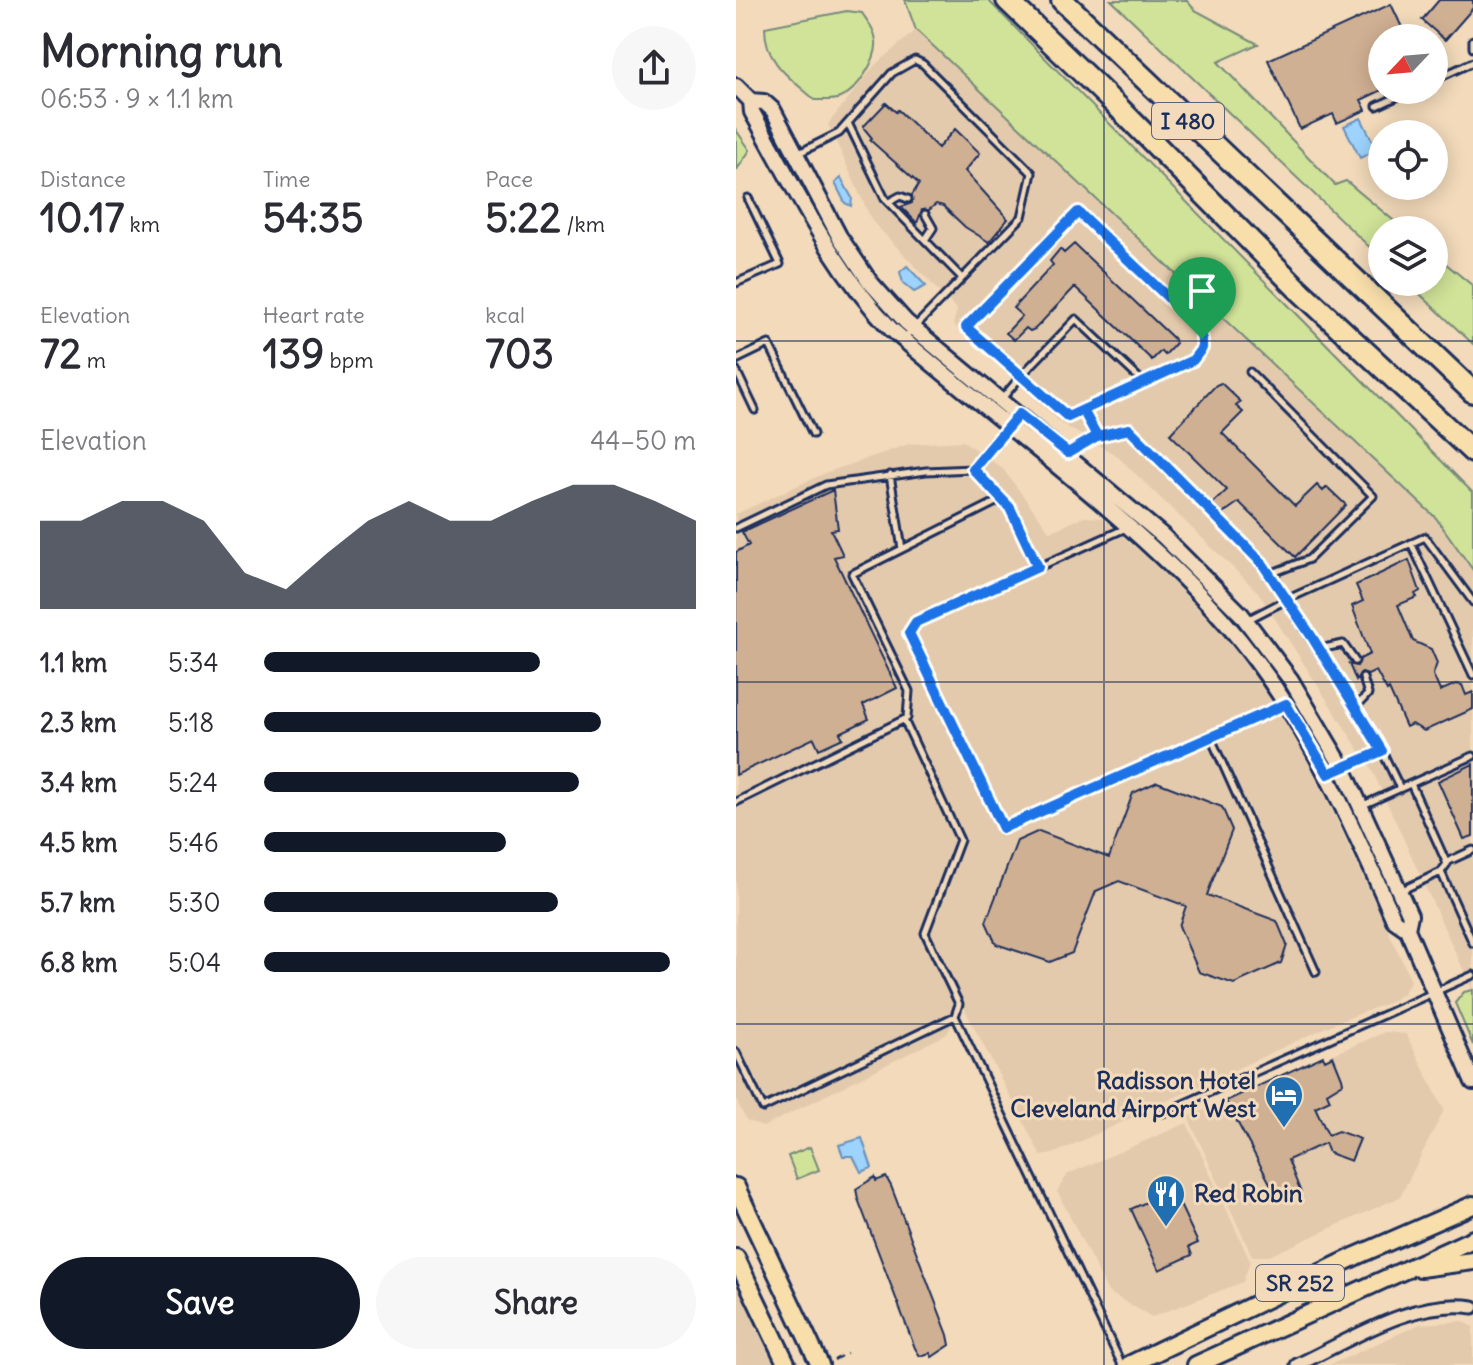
<!DOCTYPE html>
<meta charset="utf-8">
<style>
:root{--surface:#fff;--page:#f7f7f7;--text:#2b2b33;--muted:#7c7c81;--accent:#111827}
body{margin:0;font-family:Delius,sans-serif;background:var(--page);color:var(--text);height:100vh;display:flex;flex-direction:column;font-size:30px;white-space:nowrap}
*{box-sizing:border-box;margin:0}
p{font-size:26px;color:var(--muted)}
.icon{flex:none;width:44px;height:44px;fill:none;stroke:currentColor;stroke-width:2;stroke-linecap:round;stroke-linejoin:round}
.map{position:relative;flex:1;overflow:hidden}
.panel{display:flex;flex-direction:column;background:var(--surface);width:736px}
.panel>*{flex:none}
.needle{width:52px;rotate:244deg}
.controls{position:absolute;left:632px;top:24px;display:grid;gap:16px}
.controls a{display:grid;place-items:center;width:80px;height:80px;border-radius:50%;background:var(--surface);box-shadow:0 4px 20px #0003;font-size:40px}
.pin{position:absolute;display:grid;place-items:center;width:68px;height:68px;color:#fff;margin:-82px -34px;border-radius:50% 50% 50% 0;rotate:-45deg;box-shadow:0 0 8px #0007}
.pin .icon{rotate:45deg}
.round{display:grid;place-items:center;flex:none;width:84px;height:84px;border-radius:42px;background:var(--page)}
.headline{display:flex;align-items:center;justify-content:space-between;height:136px;padding:0 40px}
h1{font-size:44px;font-weight:700;line-height:60px}
.figures{display:grid;grid-template-columns:repeat(3,1fr);gap:12px;height:136px;padding:8px 40px}
.figures div{display:grid;align-content:center}
.figures b{font-size:40px;font-weight:700}
.figures small{font-size:22px;font-weight:400}
.figures p{font-size:22px}
.chart{height:224px;padding:16px 40px}
.chart p{display:flex;justify-content:space-between}
.chart svg{width:100%;height:144px;margin-top:8px;fill:var(--accent);opacity:.7}
.cta{display:flex;gap:16px;margin-top:auto;padding:16px 40px}
.cta a{flex:1;height:92px;border-radius:48px;background:var(--accent);color:#fff;font-size:32px;font-weight:700;line-height:92px;text-align:center}
.cta a+a{background:var(--page);color:var(--text)}
ul{padding:0 40px;list-style:none;font-size:26px}
li{display:grid;grid-template-columns:128px 96px 1fr;align-items:center;height:60px}
li i{height:20px;border-radius:10px;background:var(--accent)}
main{display:flex;flex:1;min-height:0}
.map>svg:first-child{display:block}
.built{fill:#e4caac}
.green{fill:#d0e398;stroke:#76897b;stroke-width:2}
.water{fill:#9dd3fc;stroke:#6991bd;stroke-width:2}
.building{fill:#d0b093;stroke:#1b2f5e;stroke-width:2}
.lines{fill:none;stroke-linecap:round;stroke-linejoin:round}
.service-casing{stroke:#1b2f5e;stroke-width:11}
.minor-casing{stroke:#1b2f5e;stroke-width:17}
.tertiary-casing{stroke:#1b2f5e;stroke-width:20}
.primary-casing{stroke:#1b2f5e;stroke-width:22}
.motorway-casing{stroke:#1b2f5e;stroke-width:26}
.path{stroke:#1b2f5e;stroke-width:2;stroke-dasharray:8 6;stroke-linecap:butt}
.service{stroke:#f2daba;stroke-width:5}
.minor{stroke:#f2daba;stroke-width:11}
.tertiary{stroke:#f2daba;stroke-width:14}
.primary{stroke:#f8deab;stroke-width:16}
.motorway{stroke:#f8deab;stroke-width:20}
.route-casing{stroke:#fff;stroke-width:16}
.route{stroke:#1a73e8;stroke-width:10}
.grid{fill:none;stroke:#1b2f5e;stroke-width:2;stroke-opacity:0.55}
.labels{text-anchor:middle;stroke-width:6;stroke-linejoin:round;paint-order:stroke}
.shield{fill:#f2daba;stroke:#5c627a;stroke-width:2}
.shield-label{font-size:22px;font-weight:bold;fill:#1b2f5e}
.poi-label{font-size:24px;font-weight:bold;fill:#1b2f5e;stroke:#f2daba;text-anchor:end}
</style>
<main>
<section class="panel">
<div class="headline"><div><h1>Morning run</h1><p>06:53 · 9 × 1.1 km</p></div><a class="round"><svg class="icon" aria-label="share" viewBox="0 0 24 24"><path d="M12 15V3M7 8l5-5 5 5M5 13v7h14v-7"/></svg></a></div>
<div class="figures">
<div><p>Distance</p><b>10.17<small> km</small></b></div>
<div><p>Time</p><b>54:35</b></div>
<div><p>Pace</p><b>5:22<small> /km</small></b></div>
</div>
<div class="figures">
<div><p>Elevation</p><b>72<small> m</small></b></div>
<div><p>Heart rate</p><b>139<small> bpm</small></b></div>
<div><p>kcal</p><b>703</b></div>
</div>
<div class="chart"><p><span>Elevation</span>44–50 m</p>
<svg viewBox="0 0 160 44" preserveAspectRatio="none"><path d="M0 44V17L10 17L20 11L30 11L40 17L50 33L60 38L70 27L80 17L90 11L100 17L110 17L120 11L130 6L140 6L150 11L160 17V44z"/></svg>
</div>
<ul>
<li><b>1.1 km</b>5:34<i style="width:64%"></i></li>
<li><b>2.3 km</b>5:18<i style="width:78%"></i></li>
<li><b>3.4 km</b>5:24<i style="width:73%"></i></li>
<li><b>4.5 km</b>5:46<i style="width:56%"></i></li>
<li><b>5.7 km</b>5:30<i style="width:68%"></i></li>
<li><b>6.8 km</b>5:04<i style="width:94%"></i></li>
</ul>
<div class="cta"><a>Save</a><a>Share</a></div>
</section>
<div class="map">
<svg width="737" height="1365" viewBox="0 0 737 1365">
<rect width="100%" height="100%" fill="#f2daba"/>
<filter id="ink" filterUnits="userSpaceOnUse"><feTurbulence type="fractalNoise" baseFrequency=".0125" numOctaves="2"/><feDisplacementMap in="SourceGraphic" scale="16" xChannelSelector="R" yChannelSelector="G"/><feConvolveMatrix kernelMatrix="1 2 1 2 8 2 1 2 1" color-interpolation-filters="sRGB"/></filter>
<g filter="url(#ink)">
<path class="built" d="M180,30L700,518L737,570V991L637,772L522,592L380,455L326,424L217,324L221,310L136,221L92,124L139,65Z
M227,441L267,469L314,532L347,517L366,518L426,571L481,628L523,680L574,762L675,980L667,994L654,1002L597,1024L317,1154L305,1156L227,1006L211,1034L27,1127L10,1120L0,1099V514L89,473L173,444Z
M649,1032L670,1034L708,1110L664,1197L533,1256H516L452,1117Z
M451,1123L514,1261L507,1282L416,1317L372,1292L321,1191L332,1174Z
M0,1283L40,1365H0Z
M727,1321L737,1327V1365H594L684,1324Z"/>
<path class="green" d="M169,0H252L737,493V570L700,518L180,30Z
M375,0H450L459,10L522,44L482,62L599,185L610,181L669,230H646V259Z
M111,11L126,13C132,22 139,30 140,41C142,59 121,91 104,98C97,101 87,100 79,100C53,77 29,63 29,27Z
M0,130L14,150L0,171Z
M698,254L737,286V344L671,282H698Z
M737,990V1045L719,1003L728,992Z
M74,1147L83,1170L61,1179L52,1156Z"/>
<path class="water" d="M625,118L641,150L624,158L608,126Z
M105,178L116,198L115,206L109,203L99,183Z
M171,266L190,286L178,292L167,283L164,272Z
M126,1138L136,1168L125,1172L117,1156H107L103,1145Z"/>
<path class="building" d="M703,0H737V8L709,40L686,20Z
M655,4L671,38H646V90L625,100L630,110L601,123L597,114L564,129L532,60Z
M150,103L160,112L162,110L202,148L219,129L244,153L229,171L272,219L253,242L229,227L207,206L200,204L193,210H186L181,223L165,207L176,203V195L183,184L134,140L136,138L127,127Z
M338,244L437,338L440,343L429,355L425,351L416,360L339,287L299,329L294,331L290,328L278,340L270,333L286,316L277,308L317,265L314,261L324,249L328,253Z
M485,383L505,402L500,406L507,412L486,433L559,506L581,485L587,491L591,487L610,505L559,557L503,502L486,514L476,504L491,490L434,434L480,385Z
M97,490L102,529L95,530L107,555L98,557L161,688L127,705L133,719L104,733L107,738L83,749L78,738L0,775V552L13,545L6,532Z
M673,560L684,591L679,594L681,597L662,605L677,641L695,649L701,663L697,675L704,691L720,684L726,685L730,695L737,692V709L688,731L676,724L670,727L653,689L651,691L640,671L632,675L625,673L620,681L613,664L621,666L624,659L634,654L616,606L627,601L620,585Z
M737,764V836L728,839L702,781Z
M421,782L486,807L496,830L471,895L541,921L551,945L545,963L498,984L463,972L443,926L450,906L383,881L360,891L336,953L314,962L260,944L250,922L281,841L303,831L373,858L397,793Z
M587,1056L589,1060L597,1056L606,1078L607,1083L591,1093L594,1100L579,1107L592,1135L602,1131L624,1139L615,1161L593,1153L589,1143L552,1160L565,1193L544,1202L490,1101Z
M139,1177L140,1181L150,1177L155,1186L212,1335L214,1345L196,1357L194,1353L184,1356L179,1348L122,1199L120,1189Z
M437,1190L462,1243L453,1247L456,1255L423,1270L395,1209Z"/>
<g class="lines">
<g class="service-casing">
<path id="service" d="M737,40V48
M698,80L737,62
M641,106L676,90
M112,123L149,199L226,278
M63,153L103,133L156,73L179,60L187,64L296,173L286,217L167,339
M153,202L164,196L172,199
M189,240L197,228L189,214
M0,283L44,264L12,198
M0,360L33,344L77,434
M0,370L19,410
M514,372L637,496L573,559L534,574
M265,400L285,376L332,417L347,410L361,436
M347,410L457,360C467,350 468,339 463,327L342,212L230,327L285,376L340,319L407,382
M272,427L237,469L274,508L302,567
M332,453L363,434L393,429L516,552L550,600L689,537L737,602
M154,475L166,549
M0,528L90,485L190,471L237,469
M390,528L180,622L173,633L267,828L475,738
M675,543L737,675
M511,620L550,600L646,751
M583,649L607,644L619,661
M546,706L475,738L580,972
M620,707L632,694L627,678
M168,720L224,840L189,933L223,1004L219,1016
M593,774L646,751L664,788
M675,784L711,864
M0,802L171,718L173,691L116,574L266,499
M625,806L737,756
M705,872L713,861L737,850
M664,891L705,872L737,943
M0,1052L27,1108L219,1016L386,1365
M427,1113L737,975"/>
</g>
<g class="minor-casing">
<path id="minor" d="M561,1365C613,1341 677,1298 737,1307"/>
</g>
<g class="tertiary-casing">
<path id="tertiary" d="M0,86L15,101L16,112C59,188 94,265 155,329C258,418 372,499 467,598C556,690 608,804 658,920L671,929
M15,101L28,102L37,110L103,236L134,282L170,322L427,536L505,614L555,680L607,768L674,915L671,929L737,1082"/>
</g>
<g class="primary-casing">
<path id="primary" d="M0,1187L84,1365
M0,1258L51,1365
M684,1268L737,1261
M393,1365L620,1256L737,1205
M460,1365L737,1239"/>
</g>
<g class="motorway-casing">
<path id="motorway" d="M271,0L382,107L561,288L737,452
M326,0L737,392"/>
</g>
<path class="path" d="M98,1360L111,1353"/>
<use href="#service" class="service"/>
<use href="#minor" class="minor"/>
<use href="#tertiary" class="tertiary"/>
<use href="#primary" class="primary"/>
<use href="#motorway" class="motorway"/>
</g>
</g>
<g class="lines" filter="url(#ink)">
<g class="route-casing">
<path id="route" d="M466,339V348L457,360L347,410L361,436L332,453L283,414L237,469L274,508L302,567L180,622L173,633L267,828L550,704L592,774L646,751L576,637L526,563L393,429L361,436L347,410L332,417L230,327L342,212L463,327L466,339"/>
</g>
<use href="#route" class="route"/>
</g>
<path class="grid" d="M368,0V1365M0,341H737M0,682H737M0,1024H737"/>
<defs>
<g id="hotel-pin" transform="scale(2)"><path d="M0 17L-7.5 6A9.5 9.5 0 1 1 7.5 6Z" fill="#1f6fb2" stroke="#f2daba"/><path d="M-6-4.5h1.5V1H6V5H4.5V3h-9V5H-6ZM-4 0a1.8 1.8 0 1 1 3.6 0ZM.5 0V-2.5h3Q6-2.5 6 0Z" fill="#fff"/></g>
<g id="restaurant-pin" transform="scale(2)"><path d="M0 17L-7.5 6A9.5 9.5 0 1 1 7.5 6Z" fill="#1f6fb2" stroke="#f2daba"/><path d="M-5-6h1v4h1v-4h1v4h1v-4h1v5L-1.5 .5V6h-2V.5L-5-1ZM5-6V6H3V1.5H1.5Q1.5-4 5-6Z" fill="#fff"/></g>
</defs>
<g fill-rule="evenodd">
<use href="#hotel-pin" x="548" y="1095"/>
<use href="#restaurant-pin" x="430" y="1194"/>
</g>
<g class="labels">
<g class="shield">
<rect x="416" y="103" width="72" height="36" rx="6"/>
<rect x="520" y="1265" width="88" height="36" rx="6"/>
</g>
<g class="shield-label">
<text x="452" y="129">I 480</text>
<text x="564" y="1291">SR 252</text>
</g>
<g class="poi-label">
<text x="520" y="1089">Radisson Hotel<tspan x="520" dy="28">Cleveland Airport West</tspan></text>
<text x="458" y="1202" text-anchor="start">Red Robin</text>
</g>
</g>
</svg>
<div class="controls">
<a><svg class="needle" viewBox="-14 -14 28 28"><path d="M0-13l5 13h-10z" fill="#e53935"/><path d="M0 13l5-13h-10z" fill="#7c7c81"/></svg></a>
<a><svg class="icon" aria-label="locate" viewBox="0 0 24 24"><circle cx="12" cy="12" r="6"/><path d="M12 2v4M12 18v4M2 12h4M18 12h4"/></svg></a>
<a><svg class="icon" aria-label="layers" viewBox="0 0 24 24"><path d="M12 4l9 5-9 5-9-5zM3 14l9 5 9-5"/></svg></a>
</div>
<div class="pin" style="left:466px;top:339px;background:#1e9e55"><svg class="icon" aria-label="arrive" viewBox="0 0 24 24"><path d="M6 21V4h12l-3 4 3 4H6"/></svg></div>
</div>
</main>
